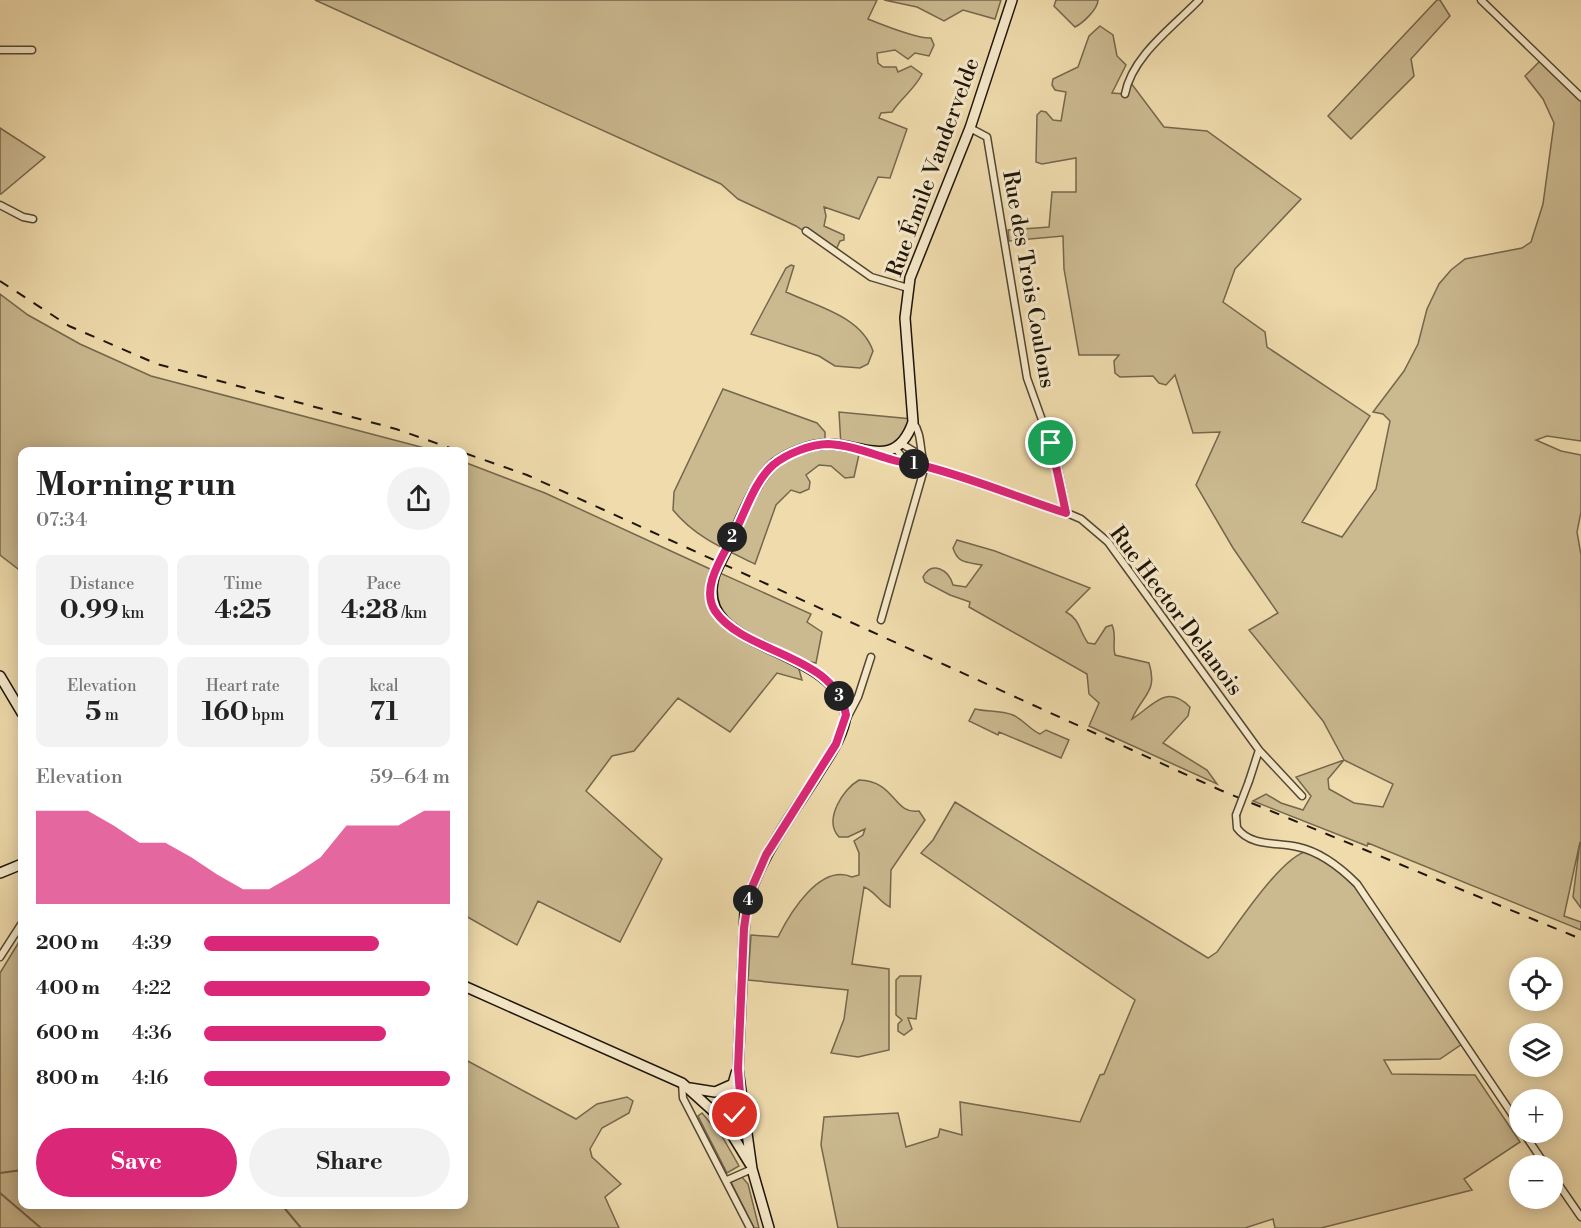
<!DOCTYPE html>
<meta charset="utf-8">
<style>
:root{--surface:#fff;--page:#f2f2f2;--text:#222;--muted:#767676;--accent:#db2777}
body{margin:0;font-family:"Libre Bodoni",serif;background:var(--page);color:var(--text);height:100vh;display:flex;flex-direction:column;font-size:22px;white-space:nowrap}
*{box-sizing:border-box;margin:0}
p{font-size:20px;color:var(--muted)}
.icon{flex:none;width:33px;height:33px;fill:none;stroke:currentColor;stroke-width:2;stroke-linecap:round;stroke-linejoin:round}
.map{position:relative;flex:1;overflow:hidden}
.sheet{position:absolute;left:18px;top:447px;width:450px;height:762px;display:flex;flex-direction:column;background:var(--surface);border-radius:12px;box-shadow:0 3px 15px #0003}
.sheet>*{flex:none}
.fabs{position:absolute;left:1509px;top:957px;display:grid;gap:12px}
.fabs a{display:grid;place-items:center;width:54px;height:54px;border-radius:50%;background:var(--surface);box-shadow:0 3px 15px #0003;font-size:30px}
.pin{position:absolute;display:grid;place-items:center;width:51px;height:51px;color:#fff;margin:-26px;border:3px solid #fff;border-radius:50%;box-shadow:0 2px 6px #0007}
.km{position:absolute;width:30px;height:30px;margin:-15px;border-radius:50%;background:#222;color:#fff;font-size:16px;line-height:30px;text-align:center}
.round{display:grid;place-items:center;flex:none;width:63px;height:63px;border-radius:32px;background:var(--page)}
.summary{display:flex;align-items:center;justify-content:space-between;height:102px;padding:0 18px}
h1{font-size:33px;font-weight:800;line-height:45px}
.stats{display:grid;grid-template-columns:repeat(3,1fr);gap:9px;height:102px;padding:6px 18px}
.stats div{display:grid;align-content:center;border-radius:12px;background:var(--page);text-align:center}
.stats b{font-size:26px;font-weight:800}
.stats small{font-size:16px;font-weight:400}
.stats p{font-size:16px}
.chart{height:168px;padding:12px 18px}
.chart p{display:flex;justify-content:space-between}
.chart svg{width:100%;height:108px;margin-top:6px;fill:var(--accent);opacity:.7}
.primary-button{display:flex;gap:12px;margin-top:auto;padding:12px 18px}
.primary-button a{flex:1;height:69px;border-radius:36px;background:var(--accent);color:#fff;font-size:24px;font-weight:800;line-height:69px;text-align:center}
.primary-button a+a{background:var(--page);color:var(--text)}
ul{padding:0 18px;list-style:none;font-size:20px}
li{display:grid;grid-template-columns:96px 72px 1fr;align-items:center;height:45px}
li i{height:15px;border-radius:8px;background:var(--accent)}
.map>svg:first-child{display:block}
.green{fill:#cbb990;stroke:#74674d;stroke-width:1.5;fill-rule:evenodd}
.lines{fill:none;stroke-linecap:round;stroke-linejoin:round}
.stream{stroke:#71644a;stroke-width:2}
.street-casing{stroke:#524632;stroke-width:9}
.secondary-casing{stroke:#1e150a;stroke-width:12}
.street{stroke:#f5e8c9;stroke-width:6}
.secondary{stroke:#f5e8c9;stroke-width:9}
.rail{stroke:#1e150a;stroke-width:2;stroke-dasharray:10 10;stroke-linecap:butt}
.street-bridge-casing{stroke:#524632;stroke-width:9;stroke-linecap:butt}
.secondary-bridge-casing{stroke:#1e150a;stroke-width:12;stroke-linecap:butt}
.street-bridge{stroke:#f5e8c9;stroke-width:6}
.secondary-bridge{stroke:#f5e8c9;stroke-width:9}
.route-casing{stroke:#fff;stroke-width:12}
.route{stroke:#db2777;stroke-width:8}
.labels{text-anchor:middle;stroke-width:6;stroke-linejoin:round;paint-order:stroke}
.street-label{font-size:22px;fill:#1e150a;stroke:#f5e8c9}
</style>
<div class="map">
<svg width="1581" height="1228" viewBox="0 0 1581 1228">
<rect width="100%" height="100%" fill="#efdbac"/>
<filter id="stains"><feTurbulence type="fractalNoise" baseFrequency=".00333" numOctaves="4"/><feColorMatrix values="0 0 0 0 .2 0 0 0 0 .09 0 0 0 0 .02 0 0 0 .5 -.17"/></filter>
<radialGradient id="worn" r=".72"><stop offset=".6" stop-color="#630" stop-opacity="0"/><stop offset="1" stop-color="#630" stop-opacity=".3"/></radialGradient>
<path class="green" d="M315,0H877L868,19C883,25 917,39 931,38L934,45L929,56L915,53L908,59L895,50L877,53L878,63L883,67H896L898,72L911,66L922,74C915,89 901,98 892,112L881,113L879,118L907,129L890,178L878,177L859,219L824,207L826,216L824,226L844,235V240L840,241L835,252L796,226L738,199L721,184Z
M884,0H1001L995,19L963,10L944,21L917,7Z
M1056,0H1098C1098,9 1083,23 1075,27L1054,6Z
M1437,0H1440L1450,16L1411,59L1414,76L1351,139L1328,116Z
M1100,26L1113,35L1117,56L1126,65L1112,93L1125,94L1128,79L1164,127L1207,131L1301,199L1235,269L1223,302L1265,332L1267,347L1370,416L1302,522L1342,537L1376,489L1390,421L1383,414L1373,412L1404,371L1418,344L1427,309L1439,284L1451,270L1465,259L1522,248L1531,242L1543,204L1554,123L1543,99L1525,76L1542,59L1581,97V441L1547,436L1536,440L1561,451L1581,455V512L1577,532L1581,555V908L1573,897L1580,842L1564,916L1581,922V930L1368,843L1367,846L1253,801L1266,794L1281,803L1303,810L1311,796L1296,777L1344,760L1323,721L1249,630L1278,613L1233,548L1196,485L1220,432L1193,433L1175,375L1166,385L1159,383L1153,376L1120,377L1115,373L1114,361L1119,355H1079L1064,269L1063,236L1009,241L1008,230L1049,227L1052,192H1076V158L1042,164L1036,162L1037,115L1041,111L1046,112L1053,120L1061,121L1066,92L1055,90L1052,85L1053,79L1078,67L1089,36ZM1344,760L1393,784L1383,807L1354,803L1329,789L1328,779Z
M0,128L45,157L1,194H0Z
M791,265L794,266L786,292C816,306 861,316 873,351L868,364L860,368L835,366L819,356L751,334L786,268Z
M0,294L28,315L80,344L151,376L436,451L22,452V572L0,555Z
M723,389L817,423L825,432V444L841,446L839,412L912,419L896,449L860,450L854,477L845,478L831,466L819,465L806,475L810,482L809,489L800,493L791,490L776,505L755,564C724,549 695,537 673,510L674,492Z
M464,462L545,493L710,569C704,591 700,605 721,619L716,597L718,572L811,614L807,622L822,632L816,663L796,659L802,680L777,673L730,732L678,698L634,751L612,756L586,791L662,859L620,942L538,901L517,945L464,915Z
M957,540L995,551L1090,588L1066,612C1080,619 1079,631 1088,643L1095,644L1106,627L1112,625C1117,636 1112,645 1115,655L1149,663C1158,692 1143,694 1132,719C1153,706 1166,683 1190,707L1188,716L1163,743L1207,770L1217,784L1089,726L1099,703L1089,694L1087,674L969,607L970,602L950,595L925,582L923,577C932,560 949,570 953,585L966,587L982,565C967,562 958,564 953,548Z
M975,709C987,712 1000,710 1013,715C1024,720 1029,729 1040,734L1046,730L1069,740L1061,758L999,732L998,735L969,721Z
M859,780C896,781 893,815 919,811L925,820L891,870L890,907C879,902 875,891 864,887L852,964L889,969V1050L858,1057L831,1053L844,1019L848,990L748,980L751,935L778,937C790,913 820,863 852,877L859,875V853L854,841L863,835L865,829L848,837H839C823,820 843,789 859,780Z
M955,802L1208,958L1217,952C1234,929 1282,855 1308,851L1349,876L1465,1042L1440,1059L1384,1060L1392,1074L1475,1075L1520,1142L1464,1179L1472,1190L1321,1228H1275L1273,1219L1245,1228H838L821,1145L824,1117L898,1113L906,1147L938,1137L940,1129L962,1135L960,1102L1080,1122L1100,1075L1104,1074L1135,1000L921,853L933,840Z
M22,937V1204H464V1059L576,1119L597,1104L627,1097L633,1101L629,1113L602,1128L590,1149L592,1157L621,1184L605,1197L619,1228H0V973Z
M900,976H921L916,1019L908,1018L912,1029L904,1035L898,1031V1024L902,1020L896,1015V980Z
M702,1113L723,1138L739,1166L727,1173L698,1116Z
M742,1177L748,1184L759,1228H754L731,1182Z"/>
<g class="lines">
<path class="stream" d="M0,1173L22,1170
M0,1193L41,1228
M281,1204L301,1228"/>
<g class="street-casing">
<path id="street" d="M1481,0L1581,97
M0,50H32
M1125,94C1132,56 1173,27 1199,0
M970,128L987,137L1027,378L1056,459L1067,513
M0,205L23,217L33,219
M806,231L871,277L908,288
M902,444L920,455
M896,449L907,463L925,466L1067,513L1081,519L1108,542L1259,750L1302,796
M875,453L907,463
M881,620L925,466C919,452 923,435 913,422
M846,720L858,697L871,657
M1249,781L1259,750
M1236,815L1237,828C1251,847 1277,842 1298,847C1321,852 1341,868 1357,884L1520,1126
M0,957L22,923
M682,1083L683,1098L750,1228
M1523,1132L1546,1166
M1552,1175L1581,1217
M727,1180L752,1169"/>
</g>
<g class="secondary-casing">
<path id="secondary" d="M728,547C739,524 755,479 775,463C788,453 811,444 827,444C863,444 896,471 913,422L905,318L910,278L970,128L1012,0
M716,571C685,654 836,642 846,715C843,738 828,757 816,777C789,819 757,861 745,911L738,1069L752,1169L769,1228
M0,676L22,713
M0,873L22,864
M464,986L682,1083L723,1120L750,1164
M690,1088L715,1092L733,1084
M723,1120L736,1073
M723,1120L735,1115L741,1106"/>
</g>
<use href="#street" class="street"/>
<use href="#secondary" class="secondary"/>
<path class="rail" d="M0,281L69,326L157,364L396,429L527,475L1220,790L1581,939"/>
<g class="street-bridge-casing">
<path id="street-bridge" d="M1236,815L1249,781"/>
</g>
<g class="secondary-bridge-casing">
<path id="secondary-bridge" d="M716,571L728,547"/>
</g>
<use href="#street-bridge" class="street-bridge"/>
<use href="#secondary-bridge" class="secondary-bridge"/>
</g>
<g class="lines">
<g class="route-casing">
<path id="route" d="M735,1115L741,1106L738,1069L744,928L749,894L766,855L836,744L846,715C836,654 745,655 715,611C700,588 723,556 733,536C745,513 754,482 773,465C786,454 811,444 828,444C851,445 872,454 893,460C903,463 914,464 924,466C972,478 1019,498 1066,513L1051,443"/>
</g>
<use href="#route" class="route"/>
</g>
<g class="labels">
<g class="street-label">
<text transform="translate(932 167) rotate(-70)" y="8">Rue Émile Vandervelde</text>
<text transform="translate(1030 279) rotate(80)" y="8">Rue des Trois Coulons</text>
<text transform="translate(1177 610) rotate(53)" y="8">Rue Hector Delanois</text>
</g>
</g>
<rect width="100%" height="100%" filter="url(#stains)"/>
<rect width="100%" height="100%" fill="url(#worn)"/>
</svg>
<div class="fabs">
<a><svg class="icon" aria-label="locate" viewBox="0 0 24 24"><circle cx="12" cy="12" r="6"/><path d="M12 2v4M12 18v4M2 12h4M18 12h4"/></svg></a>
<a><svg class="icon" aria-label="layers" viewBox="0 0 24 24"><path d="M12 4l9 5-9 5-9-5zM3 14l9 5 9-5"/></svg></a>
<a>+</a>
<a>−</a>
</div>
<div class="pin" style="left:1051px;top:443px;background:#1e9e55"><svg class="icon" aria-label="arrive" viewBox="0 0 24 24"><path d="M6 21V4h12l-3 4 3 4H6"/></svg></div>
<div class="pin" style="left:735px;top:1115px;background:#d93025"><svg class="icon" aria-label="check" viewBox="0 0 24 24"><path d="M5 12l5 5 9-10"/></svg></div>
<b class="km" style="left:914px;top:464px">1</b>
<b class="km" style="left:732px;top:537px">2</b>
<b class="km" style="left:839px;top:696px">3</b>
<b class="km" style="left:748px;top:900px">4</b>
<section class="sheet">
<div class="summary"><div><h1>Morning run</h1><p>07:34</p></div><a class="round"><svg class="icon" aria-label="share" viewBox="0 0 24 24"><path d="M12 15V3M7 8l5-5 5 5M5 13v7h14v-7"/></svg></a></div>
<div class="stats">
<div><p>Distance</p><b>0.99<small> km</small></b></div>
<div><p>Time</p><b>4:25</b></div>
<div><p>Pace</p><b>4:28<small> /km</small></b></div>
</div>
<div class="stats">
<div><p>Elevation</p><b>5<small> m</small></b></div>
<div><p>Heart rate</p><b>160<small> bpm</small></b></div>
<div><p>kcal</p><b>71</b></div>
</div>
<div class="chart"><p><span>Elevation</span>59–64 m</p>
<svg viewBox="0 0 160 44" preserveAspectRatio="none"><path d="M0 44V6L10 6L20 6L30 12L40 19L50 19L60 25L70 32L80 38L90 38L100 32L110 25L120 12L130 12L140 12L150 6L160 6V44z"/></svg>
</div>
<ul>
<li><b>200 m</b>4:39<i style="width:71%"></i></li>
<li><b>400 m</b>4:22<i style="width:92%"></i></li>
<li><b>600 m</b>4:36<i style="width:74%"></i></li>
<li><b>800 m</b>4:16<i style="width:100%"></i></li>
</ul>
<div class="primary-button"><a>Save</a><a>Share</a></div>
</section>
</div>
